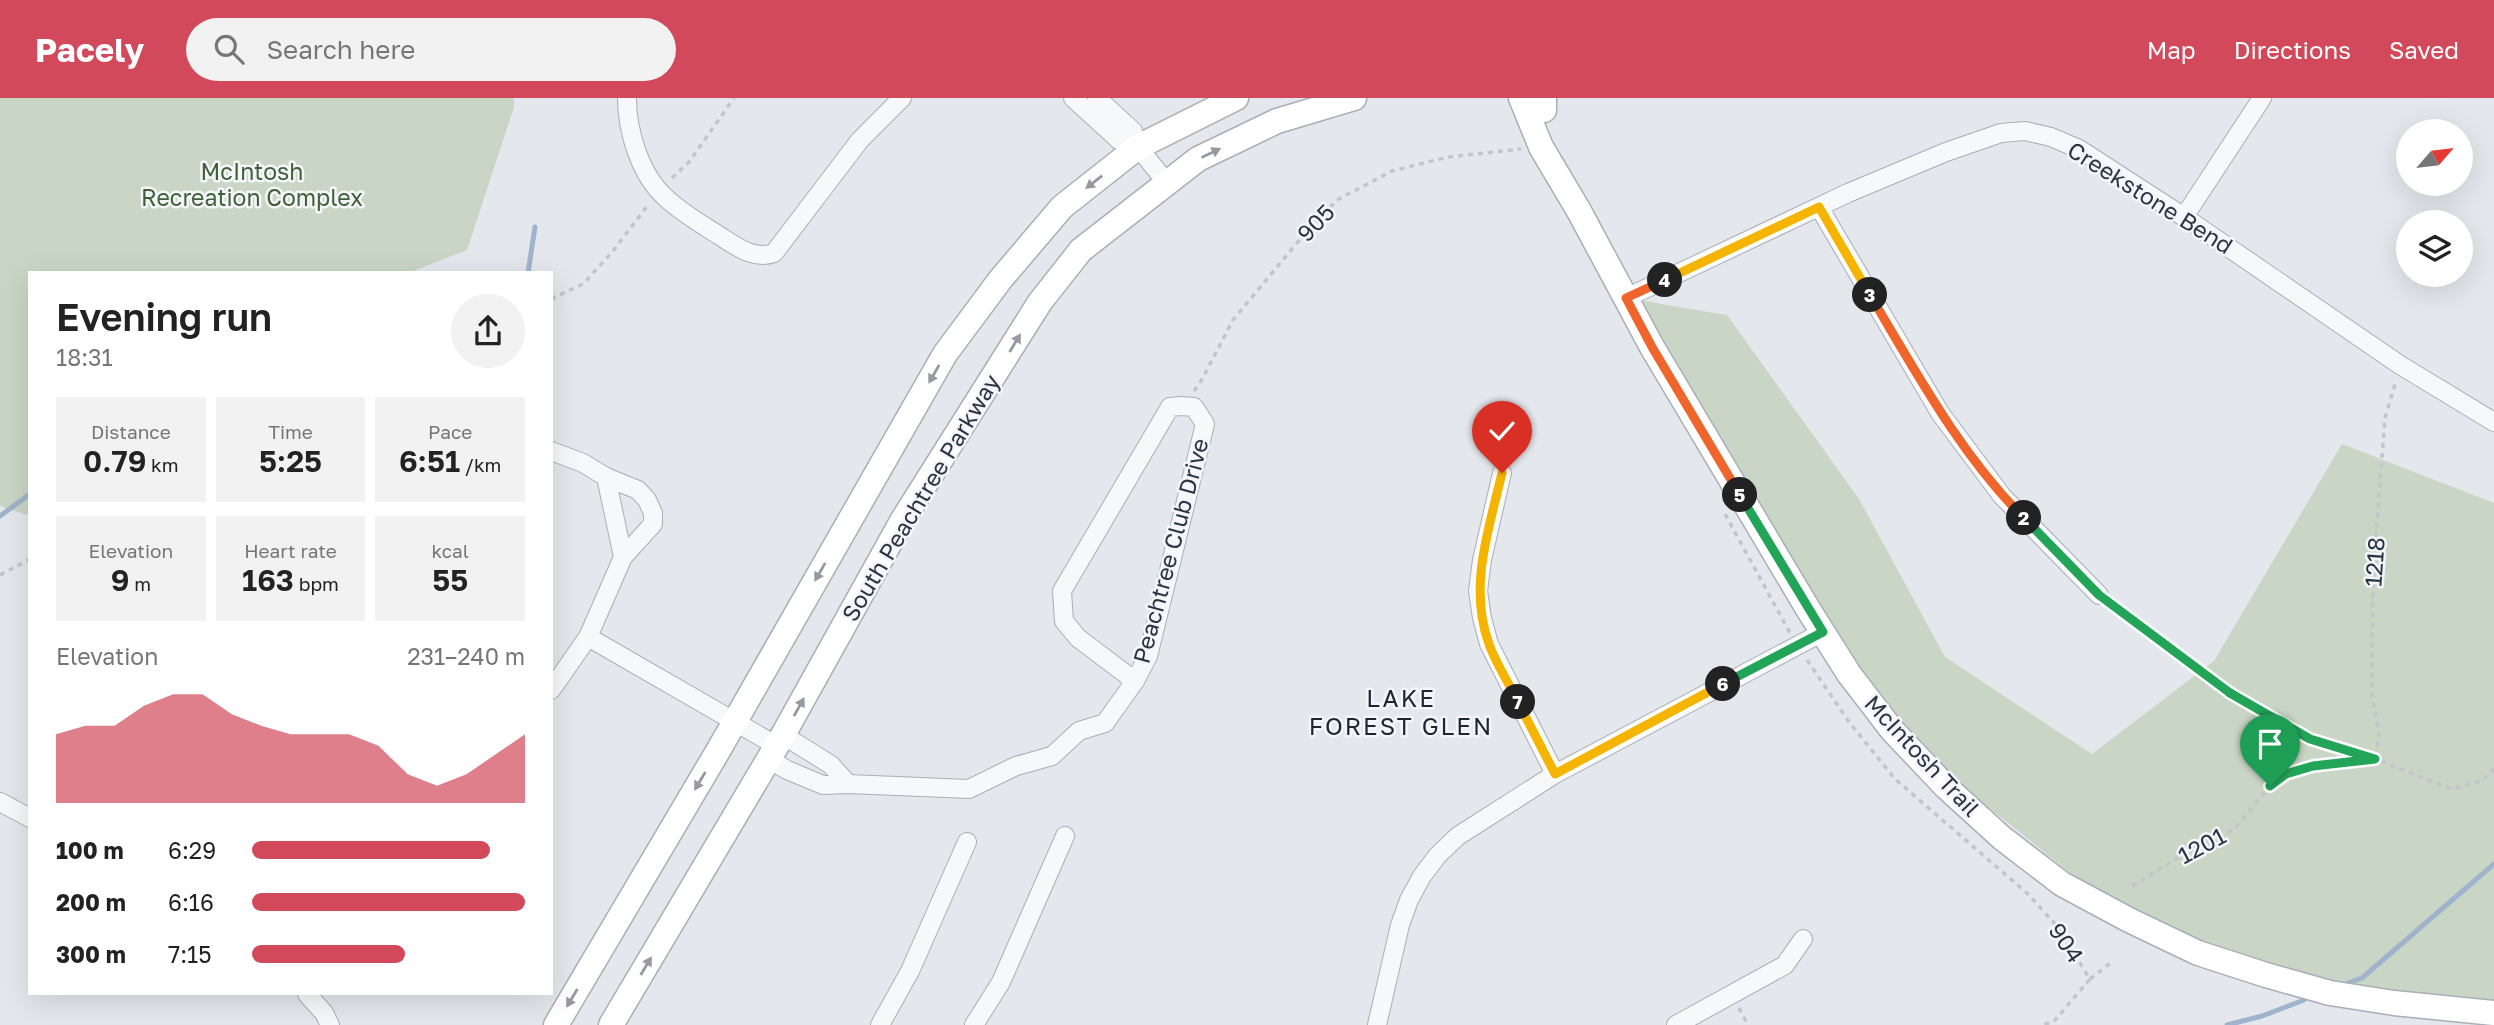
<!DOCTYPE html>
<meta charset="utf-8">
<style>
:root{--surface:#fff;--page:#f2f2f2;--text:#222;--muted:#767676;--accent:#d1495b}
body{margin:0;font-family:"Golos Text",sans-serif;background:var(--page);color:var(--text);height:100vh;display:flex;flex-direction:column;font-size:26px;white-space:nowrap}
*{box-sizing:border-box;margin:0}
p{font-size:23px;color:var(--muted)}
.icon{flex:none;width:38px;height:38px;fill:none;stroke:currentColor;stroke-width:2;stroke-linecap:round;stroke-linejoin:round}
.map{position:relative;flex:1;overflow:hidden}
.panel{position:absolute;left:28px;top:173px;width:525px;height:724px;display:flex;flex-direction:column;background:var(--surface);border-radius:0px;box-shadow:0 7px 28px #0002}
.panel>*{flex:none}
.needle{width:46px;rotate:62deg}
.fabs{position:absolute;left:2396px;top:21px;display:grid;gap:14px}
.fabs a{display:grid;place-items:center;width:77px;height:77px;border-radius:50%;background:var(--surface);box-shadow:0 7px 28px #0002;font-size:35px}
.pin{position:absolute;display:grid;place-items:center;width:60px;height:60px;color:#fff;margin:-72px -30px;border-radius:50% 50% 50% 0;rotate:-45deg;box-shadow:0 0 7px #0007}
.pin .icon{rotate:45deg}
.km{position:absolute;width:35px;height:35px;margin:-18px;border-radius:50%;background:#222;color:#fff;font-size:19px;line-height:35px;text-align:center}
.round{display:grid;place-items:center;flex:none;width:74px;height:74px;border-radius:37px;background:var(--page)}
.overview{display:flex;align-items:center;justify-content:space-between;height:119px;padding:0 28px}
h1{font-size:38px;font-weight:600;line-height:52px}
.stats{display:grid;grid-template-columns:repeat(3,1fr);gap:10px;height:119px;padding:7px 28px}
.stats div{display:grid;align-content:center;border-radius:0px;background:var(--page);text-align:center}
.stats b{font-size:30px;font-weight:600}
.stats small{font-size:19px;font-weight:400}
.stats p{font-size:19px}
.chart{height:196px;padding:14px 28px}
.chart p{display:flex;justify-content:space-between}
.chart svg{width:100%;height:126px;margin-top:7px;fill:var(--accent);opacity:.7}
ul{padding:0 28px;list-style:none;font-size:23px}
li{display:grid;grid-template-columns:112px 84px 1fr;align-items:center;height:52px}
li i{height:18px;border-radius:9px;background:var(--accent)}
header{display:flex;align-items:center;gap:42px;box-sizing:border-box;height:98px;padding:0 35px;background:var(--accent);color:#fff}
header strong{font-size:33px}
nav{display:flex;gap:38px;margin-inline-start:auto;font-size:24px}
.search{width:490px;height:63px;background:var(--page);display:flex;align-items:center;gap:18px;box-sizing:border-box;padding:0 24px;border-radius:38px;color:var(--muted);font-size:26px}
.map>svg:first-child{display:block}
.green{fill:#c9d6c5}
.lines{fill:none;stroke-linecap:round;stroke-linejoin:round}
.stream{stroke:#9fb4cc;stroke-width:5}
.street-casing{stroke:#a9aeb7;stroke-width:20}
.secondary-casing{stroke:#a9aeb7;stroke-width:27}
.path{stroke:#c2c5cb;stroke-width:3.5;stroke-dasharray:5 5;stroke-linecap:butt}
.street{stroke:#f7f8fa;stroke-width:18}
.secondary{stroke:#fff;stroke-width:24}
.oneway{fill:#959aa2}
.split-1-casing{stroke:#fff;stroke-width:14}
.split-2-casing{stroke:#fff;stroke-width:14}
.split-3-casing{stroke:#fff;stroke-width:14}
.split-4-casing{stroke:#fff;stroke-width:14}
.split-5-casing{stroke:#fff;stroke-width:14}
.split-6-casing{stroke:#fff;stroke-width:14}
.split-7-casing{stroke:#fff;stroke-width:14}
.split-8-casing{stroke:#fff;stroke-width:14}
.split-1{stroke:#22a559;stroke-width:9}
.split-2{stroke:#22a559;stroke-width:9}
.split-3{stroke:#f0652b;stroke-width:9}
.split-4{stroke:#f5b400;stroke-width:9}
.split-5{stroke:#f0652b;stroke-width:9}
.split-6{stroke:#22a559;stroke-width:9}
.split-7{stroke:#f5b400;stroke-width:9}
.split-8{stroke:#f5b400;stroke-width:9}
.labels{text-anchor:middle;stroke-width:5;stroke-linejoin:round;paint-order:stroke}
.park-label{font-size:23px;fill:#3f6138;stroke:#f4f6f9}
.street-label{font-size:23px;fill:#2b3445;stroke:#f4f6f9}
.neighbourhood-label{font-size:24px;letter-spacing:2px;fill:#1d2536;stroke:#f4f6f9}
</style>
<header>
<strong>Pacely</strong>
<div class="search"><svg class="icon" aria-label="search" viewBox="0 0 24 24"><circle cx="10" cy="10" r="6"/><path d="M15 15l6 6"/></svg>Search here</div>
<nav><a>Map</a><a>Directions</a><a>Saved</a></nav>
</header>
<div class="map">
<svg width="2494" height="927" viewBox="0 0 2494 927">
<rect width="100%" height="100%" fill="#e4e7ec"/>
<path class="green" d="M0,0H514V9L467,152L408,175H30V418L0,408Z
M1626,200L1727,217L1859,401L1945,559L2092,656L2214,563L2342,346L2494,405V916L2394,905L2129,822L1892,632Z"/>
<g class="lines">
<path class="stream" d="M528,175L535,129
M0,418L30,396
M2348,885L2362,880L2494,766
M2227,927L2262,918L2304,902"/>
<g class="street-casing">
<path id="street" d="M627,0C627,33 640,77 666,100C682,115 701,126 720,138C737,149 754,162 774,155L860,42L902,0
M1073,0L1119,42L1138,49
M1097,0L1133,33L1138,49L1166,84
M1819,109L1940,315L2002,398L2099,497
M2184,119L2262,0
M1626,200L1848,95L1946,54L2001,35L2025,33L2051,39L2079,51L2184,119L2400,267L2494,324
M551,353L583,365L606,379L638,392L647,402L653,415V426L623,459L588,539L551,592
M1502,375L1482,462L1478,493L1482,520L1489,546L1555,676
M606,379L623,459
M588,539L777,648
M783,637L831,667L848,686
M769,661L787,672L823,687L848,686L969,691L1016,668L1052,658L1079,633L1105,625L1135,583L1078,540L1064,523L1062,493L1170,309L1181,308L1194,309L1205,326L1148,558L1135,583
M0,704L30,720
M307,896L324,915L330,927
M880,927L910,873L967,744
M974,927L1001,884L1065,738
M1377,927L1400,827L1409,802L1422,778L1438,757L1458,738L1555,676L1823,534
M1676,927L1785,867L1803,841"/>
</g>
<g class="secondary-casing">
<path id="secondary" d="M1521,0L1541,49L1579,113L1652,249L1808,511L1849,576L1892,632L1946,689L2002,740L2062,786L2129,822L2198,855L2266,877L2330,895L2394,905L2494,915
M1544,0V12
M556,927L718,653L945,256L1000,182L1062,109L1138,49L1236,0
M611,927L783,637L902,423L1040,204L1081,152L1198,61L1277,23L1354,0"/>
</g>
<path class="path" d="M672,80L689,64L734,0
M551,201L583,186L613,153L648,107
M1194,293L1200,285L1233,222L1296,146L1337,102L1392,73L1448,59L1521,51
M1725,416L1790,535
M0,477L30,461
M2112,507L2240,602L2310,641L2375,661L2379,637L2372,597L2373,476L2385,320L2396,283
M1807,562L1849,624L1895,681L2028,796L2055,826L2090,881L2055,922L2044,927
M2132,788L2191,752L2214,744L2235,730L2270,688L2286,676L2313,669L2375,661L2452,691L2481,683L2494,671
M2090,881L2113,863
M1739,910L1748,927"/>
<use href="#street" class="street"/>
<use href="#secondary" class="secondary"/>
</g>
<defs><path id="oneway-solid" d="M-6-.8H1V-3.2L6.5 0L1 3.2V.8H-6Z" transform="scale(1.75)"/></defs>
<g class="oneway">
<use href="#oneway-solid" transform="translate(1211 55) rotate(-26)"/>
<use href="#oneway-solid" transform="translate(1094 84) rotate(142)"/>
<use href="#oneway-solid" transform="translate(1015 245) rotate(-59)"/>
<use href="#oneway-solid" transform="translate(934 276) rotate(120)"/>
<use href="#oneway-solid" transform="translate(820 474) rotate(120)"/>
<use href="#oneway-solid" transform="translate(799 609) rotate(-61)"/>
<use href="#oneway-solid" transform="translate(700 683) rotate(121)"/>
<use href="#oneway-solid" transform="translate(646 868) rotate(-59)"/>
<use href="#oneway-solid" transform="translate(572 900) rotate(121)"/>
</g>
<g class="lines">
<g class="split-1-casing">
<path id="split-1" d="M2230,595L2310,641L2375,661L2313,668L2286,676L2270,688"/>
</g>
<g class="split-2-casing">
<path id="split-2" d="M2024,420L2099,497L2230,595"/>
</g>
<g class="split-3-casing">
<path id="split-3" d="M1870,197C1916,274 1960,356 2024,420"/>
</g>
<g class="split-4-casing">
<path id="split-4" d="M1665,182L1819,109L1870,197"/>
</g>
<g class="split-5-casing">
<path id="split-5" d="M1665,182L1626,200L1652,249L1740,397"/>
</g>
<g class="split-6-casing">
<path id="split-6" d="M1723,586L1823,534L1740,397"/>
</g>
<g class="split-7-casing">
<path id="split-7" d="M1518,604L1555,676L1723,586"/>
</g>
<g class="split-8-casing">
<path id="split-8" d="M1502,375C1489,431 1468,489 1489,546C1496,566 1509,585 1518,604"/>
</g>
<use href="#split-1" class="split-1"/>
<use href="#split-2" class="split-2"/>
<use href="#split-3" class="split-3"/>
<use href="#split-4" class="split-4"/>
<use href="#split-5" class="split-5"/>
<use href="#split-6" class="split-6"/>
<use href="#split-7" class="split-7"/>
<use href="#split-8" class="split-8"/>
</g>
<g class="labels">
<g class="park-label">
<text x="252" y="82">McIntosh<tspan x="252" dy="26">Recreation Complex</tspan></text>
</g>
<g class="street-label">
<text transform="translate(2150 100) rotate(32)" y="8">Creekstone Bend</text>
<text transform="translate(1316 125) rotate(-46)" y="8">905</text>
<text transform="translate(921 400) rotate(-59)" y="8">South Peachtree Parkway</text>
<text transform="translate(1171 453) rotate(-75)" y="8">Peachtree Club Drive</text>
<text transform="translate(2375 464) rotate(-86)" y="8">1218</text>
<text transform="translate(1922 658) rotate(47)" y="8">McIntosh Trail</text>
<text transform="translate(2202 748) rotate(-28)" y="8">1201</text>
<text transform="translate(2066 845) rotate(56)" y="8">904</text>
</g>
<g class="neighbourhood-label">
<text x="1401" y="609">LAKE<tspan x="1401" dy="28">FOREST GLEN</tspan></text>
</g>
</g>
</svg>
<div class="fabs">
<a><svg class="needle" viewBox="-14 -14 28 28"><path d="M0-13l5 13h-10z" fill="#e53935"/><path d="M0 13l5-13h-10z" fill="#767676"/></svg></a>
<a><svg class="icon" aria-label="layers" viewBox="0 0 24 24"><path d="M12 4l9 5-9 5-9-5zM3 14l9 5 9-5"/></svg></a>
</div>
<div class="pin" style="left:2270px;top:688px;background:#1e9e55"><svg class="icon" aria-label="arrive" viewBox="0 0 24 24"><path d="M6 21V4h12l-3 4 3 4H6"/></svg></div>
<div class="pin" style="left:1502px;top:375px;background:#d93025"><svg class="icon" aria-label="check" viewBox="0 0 24 24"><path d="M5 12l5 5 9-10"/></svg></div>
<b class="km" style="left:2024px;top:420px">2</b>
<b class="km" style="left:1870px;top:197px">3</b>
<b class="km" style="left:1665px;top:182px">4</b>
<b class="km" style="left:1740px;top:397px">5</b>
<b class="km" style="left:1723px;top:586px">6</b>
<b class="km" style="left:1518px;top:604px">7</b>
<section class="panel">
<div class="overview"><div><h1>Evening run</h1><p>18:31</p></div><a class="round"><svg class="icon" aria-label="share" viewBox="0 0 24 24"><path d="M12 15V3M7 8l5-5 5 5M5 13v7h14v-7"/></svg></a></div>
<div class="stats">
<div><p>Distance</p><b>0.79<small> km</small></b></div>
<div><p>Time</p><b>5:25</b></div>
<div><p>Pace</p><b>6:51<small> /km</small></b></div>
</div>
<div class="stats">
<div><p>Elevation</p><b>9<small> m</small></b></div>
<div><p>Heart rate</p><b>163<small> bpm</small></b></div>
<div><p>kcal</p><b>55</b></div>
</div>
<div class="chart"><p><span>Elevation</span>231–240 m</p>
<svg viewBox="0 0 160 44" preserveAspectRatio="none"><path d="M0 44V20L10 17L20 17L30 10L40 6L50 6L60 13L70 17L80 20L90 20L100 20L110 24L120 34L130 38L140 34L150 27L160 20V44z"/></svg>
</div>
<ul>
<li><b>100 m</b>6:29<i style="width:87%"></i></li>
<li><b>200 m</b>6:16<i style="width:100%"></i></li>
<li><b>300 m</b>7:15<i style="width:56%"></i></li>
</ul>
</section>
</div>
